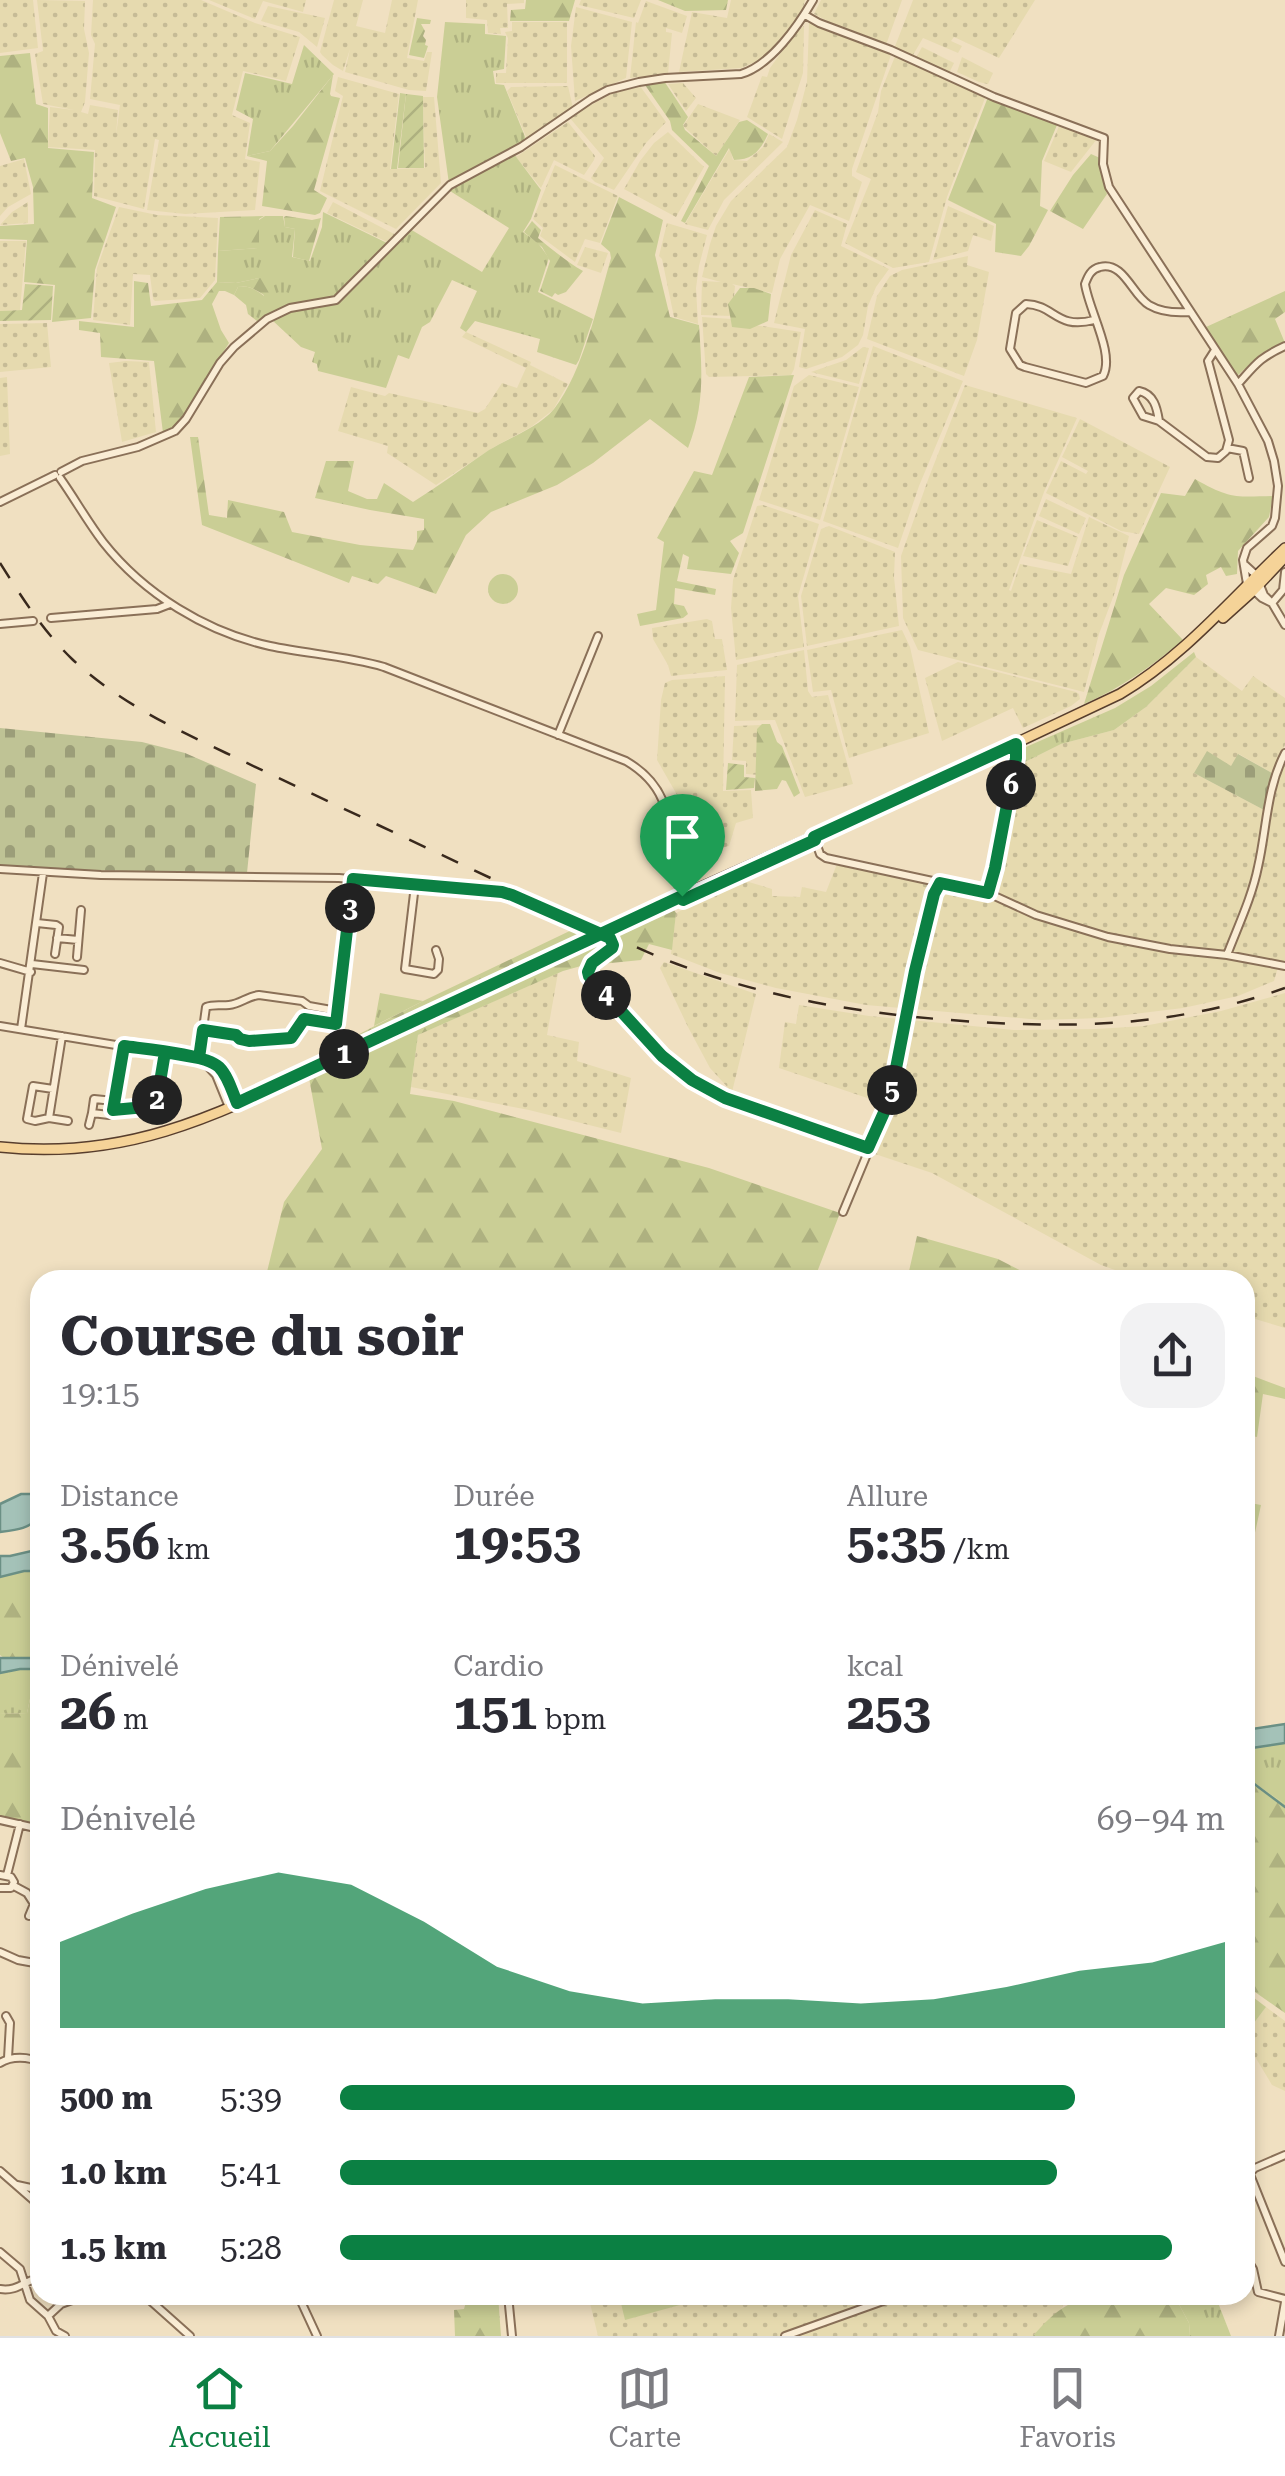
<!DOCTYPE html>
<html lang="fr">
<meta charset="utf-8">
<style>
:root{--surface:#fff;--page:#f2f2f3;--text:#2b2b33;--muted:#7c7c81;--line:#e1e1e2;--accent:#0b8043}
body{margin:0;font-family:"Roboto Serif",serif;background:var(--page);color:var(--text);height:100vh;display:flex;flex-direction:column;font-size:38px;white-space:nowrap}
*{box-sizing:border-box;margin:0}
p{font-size:32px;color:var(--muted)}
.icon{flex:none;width:55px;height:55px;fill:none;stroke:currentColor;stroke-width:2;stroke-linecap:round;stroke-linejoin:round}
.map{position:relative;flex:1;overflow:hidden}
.details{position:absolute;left:30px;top:1270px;width:1225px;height:1035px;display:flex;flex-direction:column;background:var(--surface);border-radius:30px;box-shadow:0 5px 15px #0003}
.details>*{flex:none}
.pin{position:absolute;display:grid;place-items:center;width:85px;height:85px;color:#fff;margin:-102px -42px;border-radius:50% 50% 50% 0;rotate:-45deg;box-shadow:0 0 10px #0007}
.pin .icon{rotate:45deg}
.km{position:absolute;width:50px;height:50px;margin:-25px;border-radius:50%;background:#222;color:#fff;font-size:28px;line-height:50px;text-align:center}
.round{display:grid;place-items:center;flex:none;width:105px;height:105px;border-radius:30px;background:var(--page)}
.summary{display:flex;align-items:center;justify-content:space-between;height:170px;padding:0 30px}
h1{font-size:55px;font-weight:700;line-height:75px}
.stats{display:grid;grid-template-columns:repeat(3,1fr);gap:15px;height:170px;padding:10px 30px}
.stats div{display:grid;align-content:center}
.stats b{font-size:50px;font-weight:700}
.stats small{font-size:28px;font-weight:400}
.stats p{font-size:28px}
.chart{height:280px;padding:20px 30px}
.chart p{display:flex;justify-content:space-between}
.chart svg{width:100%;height:180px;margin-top:10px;fill:var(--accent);opacity:.7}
ul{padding:0 30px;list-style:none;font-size:32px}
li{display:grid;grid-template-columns:160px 120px 1fr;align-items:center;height:75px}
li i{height:25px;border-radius:12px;background:var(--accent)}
.tabs{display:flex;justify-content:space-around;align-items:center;height:140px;border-top:2px solid var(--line);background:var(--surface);font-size:28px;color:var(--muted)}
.tabs a{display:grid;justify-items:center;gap:5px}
.tabs .active{color:var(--accent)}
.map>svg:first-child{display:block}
.farmland{fill:url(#farmland-dots)}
.grass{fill:url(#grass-tufts)}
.forest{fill:url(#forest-firs)}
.cemetery{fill:url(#cemetery-stones)}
.garden{fill:url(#garden-furrows)}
.water{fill:#a4c2b8;stroke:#6b9085;stroke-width:2.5}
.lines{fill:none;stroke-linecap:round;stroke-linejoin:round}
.stream{stroke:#6b9085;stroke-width:2.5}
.minor-casing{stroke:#8a7058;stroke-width:10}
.major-casing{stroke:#583e2d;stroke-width:12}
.minor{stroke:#faedd5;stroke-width:6}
.major{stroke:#f5d398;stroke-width:9}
.rail{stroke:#39291d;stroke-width:2.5;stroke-dasharray:18 18;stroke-linecap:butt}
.major-bridge-casing{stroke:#583e2d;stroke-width:12;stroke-linecap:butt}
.major-bridge{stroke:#f5d398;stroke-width:9}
.route-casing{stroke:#fff;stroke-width:20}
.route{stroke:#0b8043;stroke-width:12}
</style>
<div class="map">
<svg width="1285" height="2336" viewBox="0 0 1285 2336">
<defs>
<pattern id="farmland-dots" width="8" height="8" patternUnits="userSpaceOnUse" patternTransform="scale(2.5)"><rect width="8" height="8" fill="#e6daaf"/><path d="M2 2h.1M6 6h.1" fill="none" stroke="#c6bb96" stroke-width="1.8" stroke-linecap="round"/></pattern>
<pattern id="grass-tufts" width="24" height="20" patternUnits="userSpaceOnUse" patternTransform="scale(2.5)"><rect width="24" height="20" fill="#cace95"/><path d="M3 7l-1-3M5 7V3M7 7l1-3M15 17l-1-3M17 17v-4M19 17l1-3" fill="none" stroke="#aeb180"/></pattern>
<pattern id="forest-firs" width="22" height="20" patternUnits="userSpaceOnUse" patternTransform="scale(2.5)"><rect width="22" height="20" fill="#cace95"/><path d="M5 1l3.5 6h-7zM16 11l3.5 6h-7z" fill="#aeb180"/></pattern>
<pattern id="cemetery-stones" width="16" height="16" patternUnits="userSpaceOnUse" patternTransform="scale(2.5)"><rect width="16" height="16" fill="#bfc395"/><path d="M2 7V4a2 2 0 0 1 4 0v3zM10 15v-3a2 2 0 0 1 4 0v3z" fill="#9c9e79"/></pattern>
<pattern id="garden-furrows" width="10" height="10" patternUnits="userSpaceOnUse" patternTransform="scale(2.5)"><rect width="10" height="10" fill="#cace95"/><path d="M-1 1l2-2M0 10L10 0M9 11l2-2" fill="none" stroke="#aeb180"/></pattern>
</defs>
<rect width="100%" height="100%" fill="#f0e0c1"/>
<path class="farmland" d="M0,0H33L38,48L0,53Z
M37,0L85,1L84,29L89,53L85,102L81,112L88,114L90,105L118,110L116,135L120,105L90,99L95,44L91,35L93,0H201L255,23L300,37L286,81L243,71L232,115L250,123L245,159L260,162L255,210L185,214L147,210L159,140L155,139L144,209L94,196L95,150L48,147L50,107L74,110L43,104L35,54L43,51Z
M209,0H306L303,12L263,1L255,19Z
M334,0H363L356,26L385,33L392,0H418L407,58L424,61L427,52H432L426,91L409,90L345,72L350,49L343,71L333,65L322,55L320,52Z
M466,0H524V3L507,4L508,28H500L501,34L488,33L487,20L466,18Z
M581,0H641L634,18L579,5Z
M731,0H805L801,15L762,59L741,68L679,72L692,12L727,18Z
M821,0H902L886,45L837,26L814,14Z
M913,0H1035L999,58L954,37L951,41L962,46L958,53L923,38L913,55L894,49Z
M646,1L687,16L682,33L666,28V32L672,33L668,74L630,78L636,22L638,23Z
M268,6L325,18L317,47L299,32L261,21Z
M576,7L632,22L626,78L575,101L571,46Z
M512,22H567V83H496V73H506L508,38L505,32L512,31Z
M809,23L892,52L852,169V176L862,182L849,221L810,205L780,259L772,293L732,284L735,286L732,316L701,315L702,281L721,282L702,277L710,244L716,226L731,201L787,147L797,120L807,82Z
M804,26L803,73L782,139L747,117L762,76L767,77L770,68L796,32Z
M922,47L954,63L949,73L916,58Z
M896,54L985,98L947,197L929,262L893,268L845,243L871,179L856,172L878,112L881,91Z
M962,57L993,73L988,84L979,82L957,72Z
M338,77L399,94L390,169L425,168L423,97H434L441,183L396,229L320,191L343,96L335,91Z
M683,83L696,98L686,111L668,84Z
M568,86L573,108L527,139L507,91L511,87Z
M640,86L666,122L646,143L614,190L595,182L591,178L604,158L569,117L617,91Z
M698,104L740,120L716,156L683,126Z
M568,122L595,156L594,160L584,175L554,160L541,188L516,157Z
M1060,124L1097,139L1071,172L1044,161Z
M668,132L704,167L676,217L624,189L640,161L654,143Z
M769,134L783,142L724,200L708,230L685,224L730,148L733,160L747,161L763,147Z
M24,159L31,194L8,207L0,216V166Z
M555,165L618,196L600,243L585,239L575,262L540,236L543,228L533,219Z
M28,202V223L0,225L12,212Z
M333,202L396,235L387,242L327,213Z
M948,206L994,226L991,241L973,235L968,251L933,260Z
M119,207L157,215L218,218L215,280L200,298L155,301L153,299L150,275L133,274L130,325L93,320L97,268Z
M815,210L847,224L841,246L889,269L876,287L868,306L863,335L858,345L842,357L806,369L799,367L805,329L774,323L791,255Z
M667,223L707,235L699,266L696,288L698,324L674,317L662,259L659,256Z
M0,241H26L20,310L0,311Z
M585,247L608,253L601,273L577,265Z
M968,256L967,265L989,272L977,340L964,376L867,339L877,296L890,276L902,270Z
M702,317L732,319L735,322L801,332L794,369L791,375L709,377L706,374Z
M47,323L51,367L0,372V324Z
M466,332L531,362L530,365L568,384L553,410L531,427L494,447L436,485L387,453L388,446L338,431L351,387L385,396L389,393L478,413L485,409L502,383L517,388L526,368L462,337Z
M873,346L963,381L919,486L898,548L823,521Z
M863,347L869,348L859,384L811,372L846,360Z
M126,361L149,362L156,432L122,442L109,363Z
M809,375L859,387L820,520L759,500L794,386Z
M7,377L10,454L0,456V378Z
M965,385L1077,418L1044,492L1009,590L1011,591L1020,564L1071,574L1089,517L1129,536L1115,592L1099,634L1084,692L918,650L903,618L901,556L929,477Z
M1080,419L1170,467L1139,534L1121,531L1046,493L1061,461L1086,474L1088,471L1062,457Z
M1046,499L1086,518L1079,534L1039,516Z
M763,505L819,524L798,596L804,647L736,660L731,608L733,580L757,506Z
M1037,520L1078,537L1068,566L1023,556Z
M829,526L895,552L894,577L899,626L807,646L801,596L821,529Z
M707,619L712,621L715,639H722L727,670L671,676L668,665L653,639L652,628Z
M902,630L910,647L929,733L849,758L831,690L813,692L807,650Z
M804,650L808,691L812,697L828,695L853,784L805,797L775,720L735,721L737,665Z
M1196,657L1242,691L1253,676L1285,698V745L1272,773L1239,754L1231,766L1194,773L1264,810L1253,882L1225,957L1278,967L1274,981L1238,996L1183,1008L1101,1018L1041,1020L866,1005L776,988L720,973L671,954L676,913L742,880L772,889V896L800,897L802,887L826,892L837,864L932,884L931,897H943L950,890L990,900L1003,852L1017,766L1061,744L1114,730L1146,707Z
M958,662L1076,692L1079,694L1080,699L1071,706L1023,728L1013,708L942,741L925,678Z
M725,676L723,791L751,790L753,818L736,823L729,846L685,857L680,800L657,760L661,700L665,683L672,680Z
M761,725L760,775L746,774V761L732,760L734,726Z
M1285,758V962L1230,952L1245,912L1277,789L1274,788Z
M664,962L756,994L732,1092L710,1068L688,1027L660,968Z
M558,973L547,1035L579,1042L577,1061L631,1078L621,1133L529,1110L411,1087L418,1035Z
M1285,993V1328L1245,1316V1280H1143L1101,1265L932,1173L869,1152L868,1142L879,1102L779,1068L785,1022L796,1024L799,1005L869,1016L1014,1030L1096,1029L1144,1026L1221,1011Z
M1266,2007L1285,2021V2091L1272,2085L1245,2040V2035Z
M588,2295H619L626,2319L702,2299L701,2295H1063V2307L1033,2336H598Z"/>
<path class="grass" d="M445,22L485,24V34L506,36L504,69L493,71L495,84L504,85L526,139L511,150L541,190L531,219L523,232L538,243L549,258L538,292L593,319L579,360L576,365L537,352L540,339L475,321L466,332L460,328L477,291L452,280L430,322L422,327L409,359L398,355L386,388L318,371L317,364L312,362L315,352L301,347L272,320L257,321L248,314L246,305L234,295L238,287C249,285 256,290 264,296L259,278L236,283L217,282L218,251L258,248L259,220L265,216H283L285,227L295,229L292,257L310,261L322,227L323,212L387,243L410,229L482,272L509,228L450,191L437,97Z
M304,45L334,74L270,151L247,156L253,119L236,110L245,73L292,84Z
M400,93L406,94L397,169H391Z
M1194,652L1196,657L1146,707L1114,730L1061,744L1017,766L1026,747L1115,708L1151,686Z
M380,993L423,1001L374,1026Z
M9,1671L8,1678L32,1689L27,1713L0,1714V1673Z
M1285,1743V1804L1245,1777V1749Z
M1245,1991L1266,2007L1245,2035Z
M619,2295H701L702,2299L625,2320Z
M1174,2295H1215L1231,2336H1190L1189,2323Z"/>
<path class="forest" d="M526,0H575L569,21H510L511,10L525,9Z
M658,0H728L726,10L685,11Z
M417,18L431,20L430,24H421L425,31L423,36L426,40L425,45L428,46L424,58L409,55Z
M30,53L36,104L48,108V148L94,152L92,198L116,207L95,270L91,318L52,322L55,285L24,282L27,240L0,239V226L34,224L33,187L25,158L11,161L0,133V56Z
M333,75L330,94L331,96L340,98L314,190L327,198L320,213L315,215L262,206L267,161L247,156L270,151L293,126Z
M664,81L688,117L683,125L685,130L716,156L739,122L747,120L768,134C760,151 753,160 734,160L729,148L685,223L681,221L709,166L672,130L670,121L645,85Z
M988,97L1057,125L1042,161L1040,206L1048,210L1029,246L1021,256L995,252L996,224L948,200Z
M1091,154L1100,158L1102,178L1107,194L1083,229L1050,211L1073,175Z
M619,197L663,220L655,255L670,317L699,325C702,370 705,405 688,448L650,419L593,463L557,485L491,512L466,535L436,594L386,576L378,584L352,576L349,583L202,525L190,437H198L209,515L227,518L228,500L284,512L292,532L360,545L413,550L417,541V531L424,530V519L370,510L315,498L326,461H354L348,491L367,499H377L384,483L413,502C439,486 464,467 489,450C510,437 538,428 554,409C583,372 598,303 611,258L610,252L601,244Z
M264,216L259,219V248L218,251L220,217Z
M286,216L312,220L321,218L309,261L293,257L295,229L285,227L284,217Z
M532,221L541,230L538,238C553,250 567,262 583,271L566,292L558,295L555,293L552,297L540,291L550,261L542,247L524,232Z
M259,278H267L274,281L272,299C260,294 252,284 238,287L234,295L225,291H219L212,304L221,330L229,343L178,424L163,433L154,361L101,357L100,333L79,330V321L134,327V281L148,283L151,306L202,300L217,282L236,283Z
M740,288H754L771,294L768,321L750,329L732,327L728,304Z
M1285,291V312L1275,319L1285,343L1262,353L1237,376L1232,374L1206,327Z
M794,375L743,533L730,541L739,553L731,574L687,569L689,557L683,554L677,581L716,589L715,595L675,588L674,604L684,606L688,614L683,618L640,626L637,614L656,610L664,542L657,538L694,471L712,475L749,377Z
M1195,479C1230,499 1235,497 1273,496L1269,517L1238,551L1237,574L1226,576L1221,567L1206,575L1208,584L1194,595L1166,588L1149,604L1183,640C1152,666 1121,688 1084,704L1124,575L1161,493L1185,496Z
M488 589a15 15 0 1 1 30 0a15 15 0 1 1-30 0Z
M762,724H770L777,742L782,746L800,793L794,797L786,781L782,780L777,789L755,791L757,729Z
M672,907L676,913L672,950L649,944L641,960L581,966L563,971L418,1035L410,1094L454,1101L709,1168L840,1213L814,1280H265L284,1202L322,1149L309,1078L337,1062L340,1044L423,1001L578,927L588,933L407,1019L411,1027L636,927Z
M917,1236L998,1259L1039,1280H907Z
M1245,1373L1285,1388V1399L1263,1394L1257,1437L1249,1435L1245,1428Z
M1245,1502L1261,1505L1245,1579Z
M24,1571H40V1658H4L0,1655V1577Z
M20,1669H40V1825L0,1816V1714L27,1713L32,1690L7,1678L9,1671Z
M1245,1777L1285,1804V2013L1245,1985Z
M468,2295H498L501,2336H455L454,2310L464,2309Z
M1133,2295H1174L1189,2323L1190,2336H1033C1052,2314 1070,2297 1101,2297C1112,2297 1122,2298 1133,2295Z"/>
<path class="cemetery" d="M0,728L142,742L185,753L256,784L247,873L65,870L0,865Z
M1207,751L1231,766L1238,754L1272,773L1264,810L1194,773Z"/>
<path class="garden" d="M406,94L423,96L424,168H398Z
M25,284L53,286L51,320L0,321V311L22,310Z
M728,763L744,765V777L755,778L754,788L726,790Z"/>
<path class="water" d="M40,1491V1516C29,1529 17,1530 0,1532V1504L21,1494H35Z
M40,1549V1571H24L0,1577V1556H10Z
M0,1658H40V1669H20L0,1673Z
M1285,1724V1743L1245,1749V1730Z"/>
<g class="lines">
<path class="stream" d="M1245,1777L1285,1807"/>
<g class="minor-casing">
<path id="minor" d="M805,15L819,23L891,50L994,97L1104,138L1103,164L1109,187L1238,384L1268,441L1274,461L1278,486L1275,518L1272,526L1247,548L1243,560L1247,584L1262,598L1272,603
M1094,320C1056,330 1055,305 1026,304L1016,313L1010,349L1020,365L1025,367L1086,383L1103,376C1115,354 1089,311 1085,284C1088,276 1091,269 1100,267C1124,261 1132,295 1149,305C1161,312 1176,313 1189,312
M1238,384C1256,364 1259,358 1285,346
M1159,421C1157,408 1154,394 1139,391L1133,398L1143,416L1159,421L1207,457L1218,458L1226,451L1229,440L1208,361L1215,350
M1227,448L1243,451L1249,478
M61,472L82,461L138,447L175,431L186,419L220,363L234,347L267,319L290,308L336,300L450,185L521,147L591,99L608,90L639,82L665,78L741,74C771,65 798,26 813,0
M60,478C75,499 87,521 103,542C144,594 206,632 270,646C308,654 347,656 384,667L626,761C687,797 660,847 683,898
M0,502L55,475
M1245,565L1256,575L1264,595L1272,603L1285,625
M1272,603L1283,590L1285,572
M51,618L157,609L170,604
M0,624L33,621
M558,735L598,636
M814,837L820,854L826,858L988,893L1036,915L1108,937L1170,949L1227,955L1285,966
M0,869L101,875L339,878L502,892L610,939L612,948C602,956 586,962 589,976L662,1056L692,1080L725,1098L868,1148
M415,885L405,969L434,974L438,970L439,959L436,950
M988,893L995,868L1016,757V744
M37,923L56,925L59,927L55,954
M57,938L78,940
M1227,955C1238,926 1252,897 1258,867C1267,828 1266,790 1285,753
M77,957L81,910
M0,963L31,972
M32,964L84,970
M0,1026L207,1060C225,1070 230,1085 237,1103
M21,1029L43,873
M203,1030L235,1035L249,1041L291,1038L303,1019L336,1024
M123,1046L113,1110L168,1106
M199,1058L206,1007C214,1004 220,1006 229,1005C240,1004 248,996 259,995L302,1001L309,1006L337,1011L353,879
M333,1059L337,1011
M204,1062L216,1075L229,1107
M53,1089L33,1086L27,1119L35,1121L49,1118L62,1036
M156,1106L165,1053
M113,1110L109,1115L92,1113L94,1099L114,1101
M49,1118L68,1121
M89,1125L92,1113
M843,1212L890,1099L915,971L935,894L940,883
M0,1820L40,1829
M0,1875L11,1877L14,1882L11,1888H0
M7,1875L20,1824
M14,1886L27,1893L34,1904L29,1916
M0,1952L18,1960L40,1964
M6,2016L10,2023L8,2058
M0,2063C11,2056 29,2056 40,2063
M0,2171L40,2206
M1249,2172L1285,2262
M1245,2177L1255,2168L1285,2155
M17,2185L40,2190
M0,2252L20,2269L30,2300L48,2316L56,2331L65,2336
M1245,2256L1253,2269L1258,2292L1285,2299
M0,2289C16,2292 25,2281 40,2277
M144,2295L190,2336
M298,2295L317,2336
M508,2295L512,2336
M48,2316L61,2304L75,2299
M785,2336L900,2295
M1279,2336L1285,2302"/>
</g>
<g class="major-casing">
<path id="major" d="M1223,618L1253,591L1285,557
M617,927L654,908L876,809L1120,694C1184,656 1231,599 1285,548
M0,1147C139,1162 234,1106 355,1049C433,1013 511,976 590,939"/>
</g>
<use href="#minor" class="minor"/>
<use href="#major" class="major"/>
<path class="rail" d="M0,563C21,596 43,631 72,659C117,701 171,727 226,753C276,777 326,800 376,824C438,853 499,882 560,911C599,929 637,949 677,964C766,997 856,1013 950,1020C1067,1029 1172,1028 1285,988"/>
<g class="major-bridge-casing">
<path id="major-bridge" d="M590,939L617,927"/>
</g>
<use href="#major-bridge" class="major-bridge"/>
</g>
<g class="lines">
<g class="route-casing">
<path id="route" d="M682,896L590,939L237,1103C232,1091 228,1076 219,1067C204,1054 145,1049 124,1046L113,1110L156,1106L165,1052L199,1058L203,1030L236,1035L240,1039L249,1041L291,1038L304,1019L336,1024L353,879L502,892L512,895L610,938L613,945L612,948L592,963L588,972L589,976L662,1056L692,1080L725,1098L868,1148L890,1099L915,971L934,894L940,883L988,893L995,868L1016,758V744L814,837L815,840L683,900L682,896"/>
</g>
<use href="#route" class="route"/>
</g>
</svg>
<div class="pin" style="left:682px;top:896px;background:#1e9e55"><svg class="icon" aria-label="arrive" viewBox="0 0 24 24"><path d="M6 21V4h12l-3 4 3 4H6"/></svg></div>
<b class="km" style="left:344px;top:1054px">1</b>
<b class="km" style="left:157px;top:1100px">2</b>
<b class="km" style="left:350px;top:908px">3</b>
<b class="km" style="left:606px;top:995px">4</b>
<b class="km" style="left:892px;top:1090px">5</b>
<b class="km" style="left:1011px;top:785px">6</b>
<section class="details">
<div class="summary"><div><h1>Course du soir</h1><p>19:15</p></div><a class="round"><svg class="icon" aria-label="share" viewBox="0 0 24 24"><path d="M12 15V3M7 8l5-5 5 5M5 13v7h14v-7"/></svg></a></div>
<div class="stats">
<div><p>Distance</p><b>3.56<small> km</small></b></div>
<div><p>Durée</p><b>19:53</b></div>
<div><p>Allure</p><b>5:35<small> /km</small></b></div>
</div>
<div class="stats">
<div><p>Dénivelé</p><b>26<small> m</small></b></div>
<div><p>Cardio</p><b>151<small> bpm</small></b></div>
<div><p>kcal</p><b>253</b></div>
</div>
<div class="chart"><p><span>Dénivelé</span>69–94 m</p>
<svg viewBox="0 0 160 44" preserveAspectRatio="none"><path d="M0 44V23L10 16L20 10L30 6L40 9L50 18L60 29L70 35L80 38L90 37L100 37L110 38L120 37L130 34L140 30L150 28L160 23V44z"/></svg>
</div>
<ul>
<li><b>500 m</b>5:39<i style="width:83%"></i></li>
<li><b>1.0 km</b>5:41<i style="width:81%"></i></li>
<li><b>1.5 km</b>5:28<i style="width:94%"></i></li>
</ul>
</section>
</div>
<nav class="tabs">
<a class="active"><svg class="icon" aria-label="home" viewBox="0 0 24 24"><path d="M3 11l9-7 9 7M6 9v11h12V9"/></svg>Accueil</a>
<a><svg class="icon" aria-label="map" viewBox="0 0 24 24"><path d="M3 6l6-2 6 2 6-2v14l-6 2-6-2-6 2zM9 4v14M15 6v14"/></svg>Carte</a>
<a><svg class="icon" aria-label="saved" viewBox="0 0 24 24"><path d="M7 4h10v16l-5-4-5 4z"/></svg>Favoris</a>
</nav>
